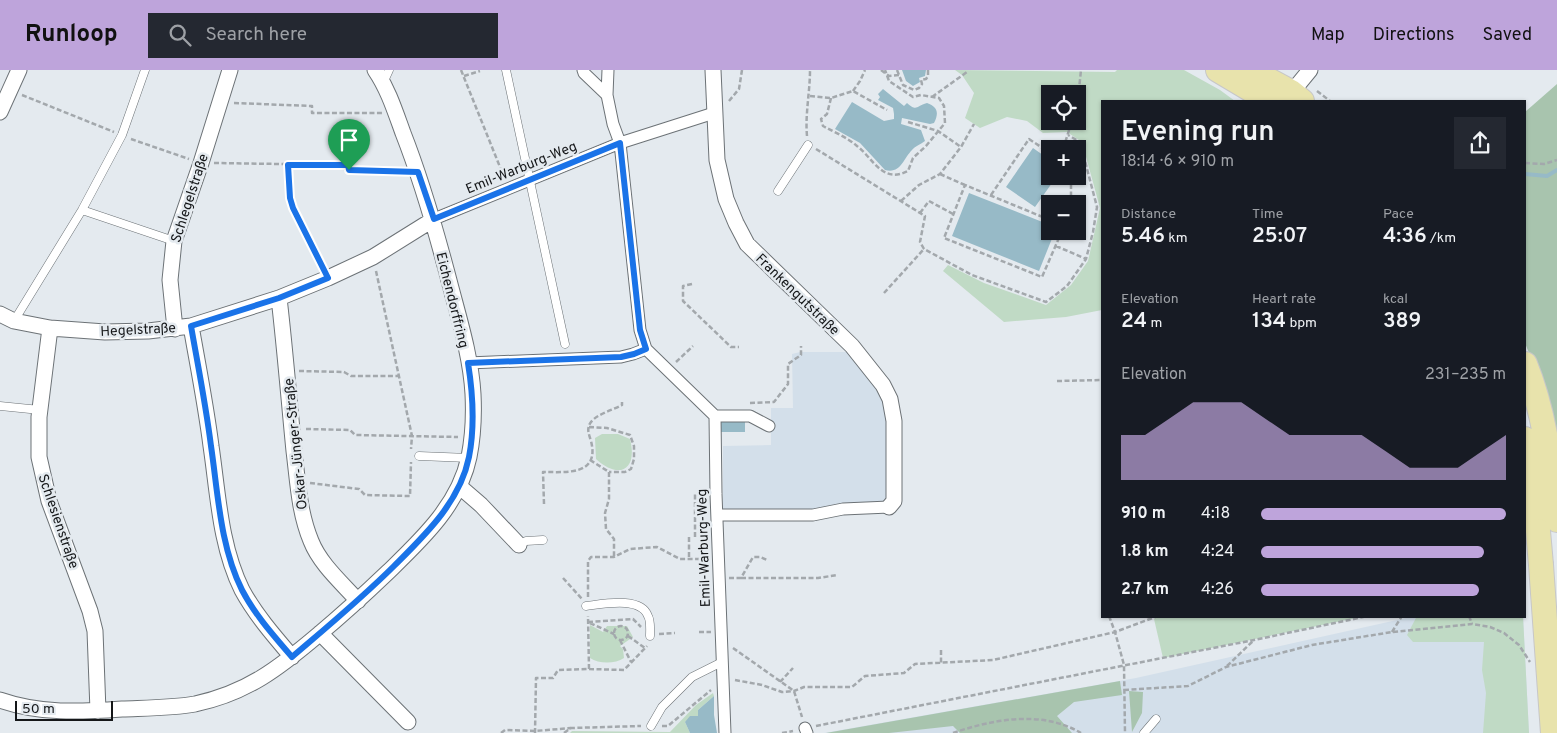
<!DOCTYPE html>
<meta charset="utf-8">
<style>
:root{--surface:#171b24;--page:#242831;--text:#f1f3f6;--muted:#9ea1a6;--accent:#bea4db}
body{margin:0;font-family:Overpass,sans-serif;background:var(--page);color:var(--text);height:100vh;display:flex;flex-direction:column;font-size:19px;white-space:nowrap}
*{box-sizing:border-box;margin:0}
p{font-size:16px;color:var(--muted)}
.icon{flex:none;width:28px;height:28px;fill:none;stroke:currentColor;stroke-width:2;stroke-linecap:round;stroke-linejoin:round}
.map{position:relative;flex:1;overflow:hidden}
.panel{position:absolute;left:1101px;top:30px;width:425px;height:518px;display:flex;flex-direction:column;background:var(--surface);border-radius:0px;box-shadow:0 1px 4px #0004}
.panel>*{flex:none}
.buttons{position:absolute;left:1041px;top:15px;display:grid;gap:10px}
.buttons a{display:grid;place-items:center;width:45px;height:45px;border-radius:0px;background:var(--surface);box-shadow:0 1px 4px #0004;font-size:25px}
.scale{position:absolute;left:15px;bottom:12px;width:98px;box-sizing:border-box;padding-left:5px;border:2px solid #151719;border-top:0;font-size:14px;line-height:18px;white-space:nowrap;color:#151719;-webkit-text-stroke:4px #e4eaef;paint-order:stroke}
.pin{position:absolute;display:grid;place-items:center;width:42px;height:42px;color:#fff;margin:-51px -21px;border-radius:50% 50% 50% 0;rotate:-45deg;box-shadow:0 0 5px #0007}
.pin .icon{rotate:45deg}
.round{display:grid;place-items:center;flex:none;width:52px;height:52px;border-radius:0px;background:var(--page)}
.overview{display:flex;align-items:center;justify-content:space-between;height:85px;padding:0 20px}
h1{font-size:28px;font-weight:600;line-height:38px}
.metrics{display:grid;grid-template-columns:repeat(3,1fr);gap:8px;height:85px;padding:5px 20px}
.metrics div{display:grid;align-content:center}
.metrics b{font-size:21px;font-weight:600}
.metrics small{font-size:14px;font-weight:400}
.metrics p{font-size:14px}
.chart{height:140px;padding:10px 20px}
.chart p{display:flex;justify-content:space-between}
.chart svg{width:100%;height:90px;margin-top:5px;fill:var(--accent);opacity:.7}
ul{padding:0 20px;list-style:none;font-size:16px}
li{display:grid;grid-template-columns:80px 60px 1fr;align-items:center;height:38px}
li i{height:12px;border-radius:6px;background:var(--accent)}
header{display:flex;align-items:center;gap:30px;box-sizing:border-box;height:70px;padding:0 25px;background:var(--accent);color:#111}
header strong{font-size:24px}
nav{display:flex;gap:28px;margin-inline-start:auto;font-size:18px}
.search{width:350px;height:45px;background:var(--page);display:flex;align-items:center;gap:12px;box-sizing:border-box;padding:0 18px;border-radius:0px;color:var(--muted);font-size:19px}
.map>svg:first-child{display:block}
.built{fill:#d3dfea}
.green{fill:#c0dac5;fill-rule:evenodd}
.forest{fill:#a8c4ae}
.water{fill:#97bac7}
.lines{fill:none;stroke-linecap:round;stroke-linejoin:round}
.stream{stroke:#97bac7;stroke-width:4}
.service-casing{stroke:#6c7276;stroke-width:9}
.pedestrian-casing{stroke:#6c7276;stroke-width:13}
.minor-casing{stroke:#6c7276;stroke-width:17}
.primary-casing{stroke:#c7c7c8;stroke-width:26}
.path{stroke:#a3a8ac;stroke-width:2.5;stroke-dasharray:5 2.5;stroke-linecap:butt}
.service{stroke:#fff;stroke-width:8}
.pedestrian{stroke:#fff;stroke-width:11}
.minor{stroke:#fff;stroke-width:15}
.primary{stroke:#e8e3ac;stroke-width:24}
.primary-bridge-casing{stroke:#c7c7c8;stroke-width:26;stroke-linecap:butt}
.primary-bridge{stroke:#e8e3ac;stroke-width:24}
.route-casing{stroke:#fff;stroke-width:10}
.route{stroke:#1a73e8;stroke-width:6}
.labels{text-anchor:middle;stroke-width:5;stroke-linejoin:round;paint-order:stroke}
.street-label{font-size:14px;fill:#151719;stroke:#e4eaef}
</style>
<header>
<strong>Runloop</strong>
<div class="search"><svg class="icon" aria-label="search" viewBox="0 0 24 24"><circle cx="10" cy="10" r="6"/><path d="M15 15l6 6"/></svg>Search here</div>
<nav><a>Map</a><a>Directions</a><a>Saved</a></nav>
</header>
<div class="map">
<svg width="1557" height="663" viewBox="0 0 1557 663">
<rect width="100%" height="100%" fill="#e4eaef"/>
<path class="built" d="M800,282H850L886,328L892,422L886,434L813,441H723V376L771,375V338H793L792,284Z
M1415,546H1523L1529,663H824L1136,608Z"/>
<path class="green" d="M955,0L1115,2L1117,0H1184L1220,20L1235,31H1102V240L1066,247L1004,252L943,201L948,195L984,213L1046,235L1071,215L1088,191L1100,138L1082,72L1067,62L1043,63L1027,51L1007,47L980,58L965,48L974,23L962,5ZM1050,24H1078V51H1050Z
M602,364H618L630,369C638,400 619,410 596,389L595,368Z
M1158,546H1366L1163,588L1154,549Z
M1417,546H1523L1529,663H1483L1486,623L1482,600L1484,572H1413L1407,565Z
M590,555L603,562L607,556H627L633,567L620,576L623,579L624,588C615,594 599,594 590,588Z
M713,623L714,626L698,640V646L685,652L690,663H570L572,661L670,662L696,635Z"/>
<path class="forest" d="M1557,14V367L1551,338L1525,273V42Z
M1120,611L1122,625L1074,632L1057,646L1072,663H960L953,656L889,663H826Z
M1129,621L1143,622L1142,643L1132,662Z"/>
<path class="water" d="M902,0H926L925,6L919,8L920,12L913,16L906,11Z
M883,19L904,36L907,33C917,42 916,36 927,33C938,37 939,43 934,53L930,54L902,48L901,54L921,60L925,71C920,75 915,76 912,80C903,89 901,104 885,100L860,73L835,59L852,32L884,51L894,49V44L893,38L878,30L880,27L878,24Z
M1033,78L1050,90V106H1057L1035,137L1006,117Z
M969,123L1050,155V161H1055L1039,201L952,166Z
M721,351H745V362H721Z
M714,626V645L717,663H690L685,652L690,646H698V640Z"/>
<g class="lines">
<path class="stream" d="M1525,104L1547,106L1557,100"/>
<g class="service-casing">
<path id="service" d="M506,0L565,274
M383,13L389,0
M778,121L808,75
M82,140L174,171
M14,251L82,140L122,65L145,0
M0,336L40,340
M419,386L469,388
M519,475L526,471L543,470
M586,536C603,534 641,526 648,546C651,551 650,560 650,566
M651,656L662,637L692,607L722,592
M1144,663L1156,649"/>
</g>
<g class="pedestrian-casing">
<path id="pedestrian" d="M583,0L584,3L607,25L613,54L620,73L640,260L646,279L715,346L716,424L725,663
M607,25L608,0
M434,149L620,73L714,43
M468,293L621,287L633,284L646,279
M715,346H750L769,356
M717,445H813L843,439L889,437
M805,658L807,663"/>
</g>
<g class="minor-casing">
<path id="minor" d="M713,0L717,90L726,129L736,153L747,174L852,276L883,315L890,329L894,351V431L889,437
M1287,28L1310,0
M0,42L19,0
M279,228C285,279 289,330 294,381C298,413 299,442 311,471C320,494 342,513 358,531
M0,244L14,251L50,258L105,262L148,261L191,256L279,228L328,208L373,187L434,149
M191,256C198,296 206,336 211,376C218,423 220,476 242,520C255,544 274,566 292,587
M50,258L39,347V387L49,431L90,541L95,561L98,641
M175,259L170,210L174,171L201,93L230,0
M459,416L481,435L519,475
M320,563L408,652
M0,630C40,644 80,642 122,639C145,638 173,638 195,634C247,623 279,598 318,565C342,545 365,524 388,502C421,470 459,435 469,387C473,367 474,344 473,324C471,288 460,252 451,218C437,164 423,114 403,63C395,41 388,19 375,0"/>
</g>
<g class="primary-casing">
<path id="primary" d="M1218,0L1270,31
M1250,0L1291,22L1302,31
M1525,294C1545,343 1551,398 1557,450
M1525,369L1531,398L1538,461
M1541,495L1553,663"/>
</g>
<path class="path" d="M461,0L504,107
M881,0L889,6L900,5
M897,0L903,15L914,20L919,18L922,14L921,10L926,9L928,6V0
M464,6L480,1
M853,21L860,11L865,0
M1317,21L1330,31
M22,25L114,62
M810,26L831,28L853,21L887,40
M932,27L967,2
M831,28L827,44L821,49L823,56C834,62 848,68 857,76C874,89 882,114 908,101L913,88L926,76L945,53L944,36L939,28L921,25L913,27L889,11L885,0
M1078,29L1081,0
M729,31L739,19L742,0
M234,33L312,36V43H382
M908,52L938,61L961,77
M807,66C805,44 810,22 810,0
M131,69L189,89
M816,79L925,146L920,172L924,179L972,205L1046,232L1067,216L1086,189L1093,162L1097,137L1080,72L1068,65
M1063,79L1072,51
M214,93L348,95L349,100L404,102
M1525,93L1544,94L1557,90
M288,95L290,128L293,138L322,196
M940,104L965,115
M991,125L1029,69L1050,83
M901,131L919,115L940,104L961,77L974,54
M1071,134V106
M920,143L929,131L953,144
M1050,150L965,115L944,168L1042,207L1062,161
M1056,176L1086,189
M376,201L412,366L411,379
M692,214L683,216V231L731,277H739
M884,223L924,179
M676,292L693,276
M299,301L344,302L351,306H400
M1057,311L1102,310
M750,333L774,332L788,314V294L801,285V276
M589,357L607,358L630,365L634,376V389L631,399L625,402H609
M306,359L350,360L355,365L458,367
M590,390L609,402V429L605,443L606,459L614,469V487
M310,413L359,419L365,425L410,426L411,392
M544,434L543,402C566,402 600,406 591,371C589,364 586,359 591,352C597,344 613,340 622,335V332
M689,467V490
M695,467V424H706
M563,508L582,529
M729,508H741L753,487H760L767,490
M741,508H818L837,505
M588,527V491L591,487H614L630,479L657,477L680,489H706
M1109,546L1115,562L1124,595L1125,663
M1469,546L1472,554
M588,552L633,549L641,557
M590,553L614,564
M614 563a7 7 0 1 1 14 0a7 7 0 1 1-14 0Z
M699,562H711
M1392,562L1402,546
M659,564L675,563
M628,566L645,578
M620,570L631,592
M733,578L794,621L802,647
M941,580V594
M1227,596L1253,571
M589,599L624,600L647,576
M735,610L762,615L782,622L794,621L804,617H852L865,606L904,603L915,594L993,590L1115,562L1158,546
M780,612L793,598
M1124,620L1188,616L1226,597L1312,575L1392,562L1472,554L1490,557L1504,563L1519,575L1530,592
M662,656H668L711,620
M816,656L1254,570L1368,546
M501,663L505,660L535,661L571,658
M535,663L536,608H553L558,600L589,599L588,546
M564,663L571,658L641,656
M782,663L793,661
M953,663C994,649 1042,640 1081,663"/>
<use href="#service" class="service"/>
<use href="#pedestrian" class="pedestrian"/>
<use href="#minor" class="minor"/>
<use href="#primary" class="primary"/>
<g class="primary-bridge-casing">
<path id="primary-bridge" d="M1538,461L1541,495"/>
</g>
<use href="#primary-bridge" class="primary-bridge"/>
</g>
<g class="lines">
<g class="route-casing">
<path id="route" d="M620,73L640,260L646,279L634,284L621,287L468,293C473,324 475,356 469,387C460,432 425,465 394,496C362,528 327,557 292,587C274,566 255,545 242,520C220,476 218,423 211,376C206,336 198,296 191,256L279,228L328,208L293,138L290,128L288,95H348L349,100L418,102L434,149Z"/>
</g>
<use href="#route" class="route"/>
</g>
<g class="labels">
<g class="street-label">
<text transform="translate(521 97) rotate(-22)" y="5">Emil-Warburg-Weg</text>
<text transform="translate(189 128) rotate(-72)" y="5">Schlegelstraße</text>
<text transform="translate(798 224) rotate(44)" y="5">Frankengutstraße</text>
<text transform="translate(453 230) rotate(76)" y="5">Eichendorffring</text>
<text transform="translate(138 259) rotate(-3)" y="5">Hegelstraße</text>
<text transform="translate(295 374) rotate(-96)" y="5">Oskar-Jünger-Straße</text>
<text transform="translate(59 451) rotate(71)" y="5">Schlesienstraße</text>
<text transform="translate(703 478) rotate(-92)" y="5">Emil-Warburg-Weg</text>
</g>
</g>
</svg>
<div class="buttons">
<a><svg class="icon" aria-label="locate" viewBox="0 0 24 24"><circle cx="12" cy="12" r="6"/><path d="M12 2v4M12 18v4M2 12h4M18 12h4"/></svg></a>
<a>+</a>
<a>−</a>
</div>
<div class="scale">50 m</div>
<div class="pin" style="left:349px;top:100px;background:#1e9e55"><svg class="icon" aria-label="arrive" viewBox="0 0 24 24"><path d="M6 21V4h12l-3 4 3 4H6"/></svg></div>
<section class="panel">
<div class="overview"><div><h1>Evening run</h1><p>18:14 · 6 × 910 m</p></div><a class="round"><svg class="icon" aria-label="share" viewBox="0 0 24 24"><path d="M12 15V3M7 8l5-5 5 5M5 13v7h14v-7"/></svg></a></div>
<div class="metrics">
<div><p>Distance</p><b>5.46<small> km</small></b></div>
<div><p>Time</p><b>25:07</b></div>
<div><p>Pace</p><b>4:36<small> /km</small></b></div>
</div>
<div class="metrics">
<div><p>Elevation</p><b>24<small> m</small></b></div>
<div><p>Heart rate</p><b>134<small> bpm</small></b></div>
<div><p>kcal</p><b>389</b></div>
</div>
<div class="chart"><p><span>Elevation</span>231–235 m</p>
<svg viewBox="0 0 160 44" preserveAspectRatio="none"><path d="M0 44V22L10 22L20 14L30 6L40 6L50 6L60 14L70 22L80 22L90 22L100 22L110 30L120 38L130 38L140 38L150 30L160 22V44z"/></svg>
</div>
<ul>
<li><b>910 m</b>4:18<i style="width:100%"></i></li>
<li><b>1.8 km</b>4:24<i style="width:91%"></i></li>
<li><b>2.7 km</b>4:26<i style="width:89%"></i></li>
</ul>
</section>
</div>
